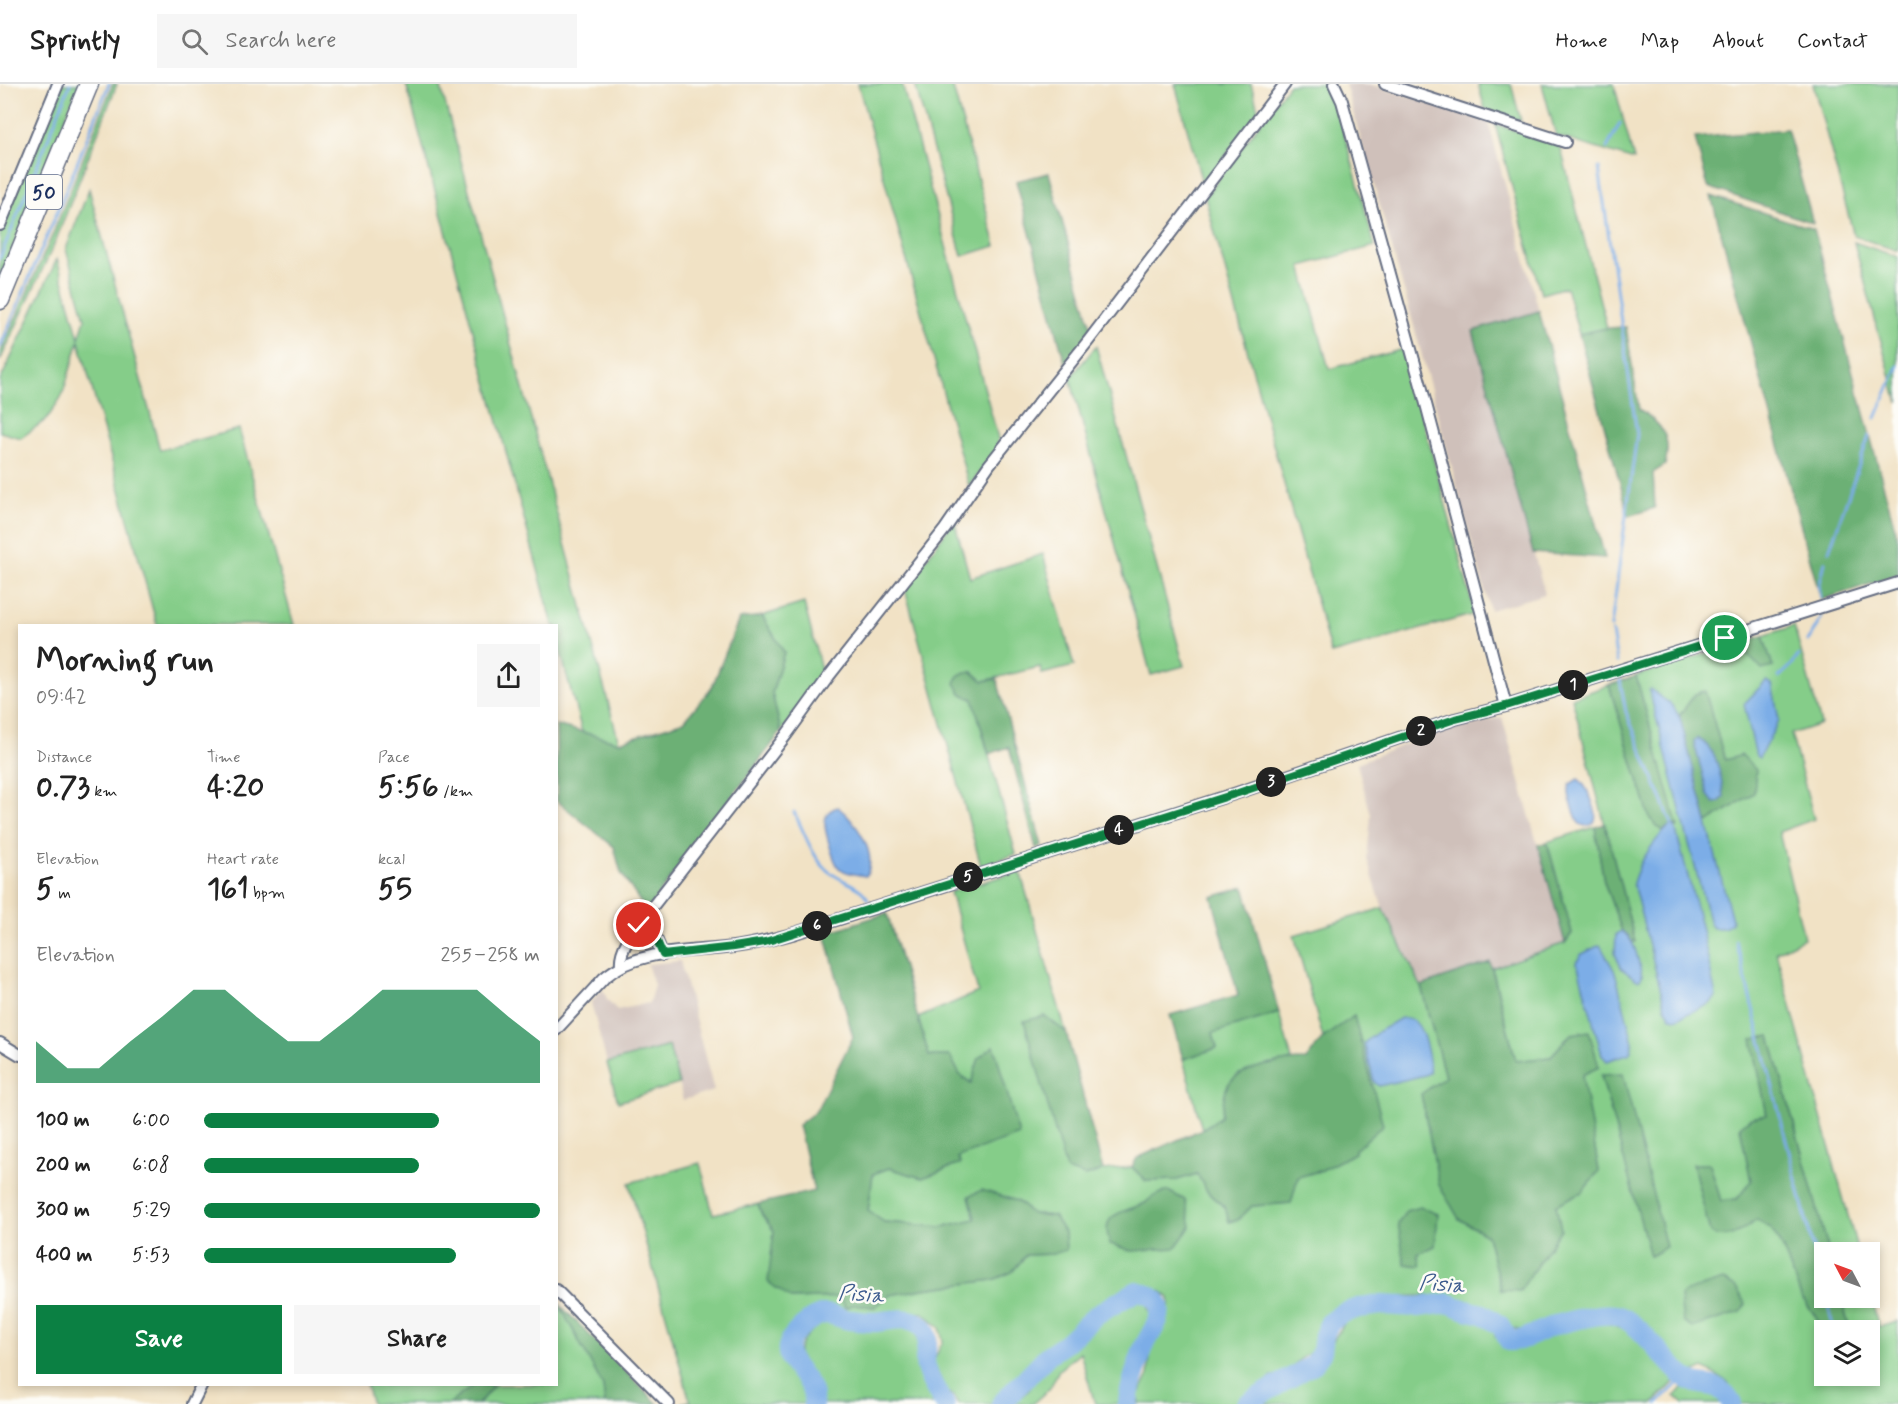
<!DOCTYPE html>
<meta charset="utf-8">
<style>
:root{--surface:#fff;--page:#f6f6f6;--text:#222;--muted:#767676;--line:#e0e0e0;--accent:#0b8043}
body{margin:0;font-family:Mynerve,sans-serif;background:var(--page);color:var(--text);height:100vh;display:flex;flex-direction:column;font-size:22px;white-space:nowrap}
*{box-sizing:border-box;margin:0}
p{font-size:20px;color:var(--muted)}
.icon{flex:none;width:33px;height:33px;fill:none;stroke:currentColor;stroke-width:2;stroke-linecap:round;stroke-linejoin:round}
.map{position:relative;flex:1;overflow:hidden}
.sheet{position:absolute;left:18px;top:540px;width:540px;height:762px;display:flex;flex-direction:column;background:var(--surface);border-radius:0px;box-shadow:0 3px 9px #0003}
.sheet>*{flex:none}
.needle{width:39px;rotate:311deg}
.fabs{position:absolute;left:1814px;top:1158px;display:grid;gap:12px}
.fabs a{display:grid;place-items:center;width:66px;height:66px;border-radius:0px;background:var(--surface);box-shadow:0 3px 9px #0003;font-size:30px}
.pin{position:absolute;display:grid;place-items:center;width:51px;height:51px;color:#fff;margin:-26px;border:3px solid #fff;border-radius:50%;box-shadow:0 2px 6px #0007}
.km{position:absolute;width:30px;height:30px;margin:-15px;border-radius:50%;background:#222;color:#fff;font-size:16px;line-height:30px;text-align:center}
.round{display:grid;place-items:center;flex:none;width:63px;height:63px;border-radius:0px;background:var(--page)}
.head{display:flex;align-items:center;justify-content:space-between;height:102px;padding:0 18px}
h1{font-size:33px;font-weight:700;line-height:45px}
.figures{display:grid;grid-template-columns:repeat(3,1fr);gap:9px;height:102px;padding:6px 18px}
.figures div{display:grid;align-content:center}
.figures b{font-size:30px;font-weight:700}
.figures small{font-size:16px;font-weight:400}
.figures p{font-size:16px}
.chart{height:168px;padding:12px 18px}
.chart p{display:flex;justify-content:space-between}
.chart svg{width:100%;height:108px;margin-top:6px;fill:var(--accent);opacity:.7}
.cta{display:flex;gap:12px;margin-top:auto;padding:12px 18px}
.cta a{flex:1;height:69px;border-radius:0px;background:var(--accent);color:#fff;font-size:24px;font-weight:700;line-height:69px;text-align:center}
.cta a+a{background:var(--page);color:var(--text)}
ul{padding:0 18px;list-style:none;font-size:20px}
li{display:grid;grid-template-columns:96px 72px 1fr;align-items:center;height:45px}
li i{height:15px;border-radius:8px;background:var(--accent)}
header{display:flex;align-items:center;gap:36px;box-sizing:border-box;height:84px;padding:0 30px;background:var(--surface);border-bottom:2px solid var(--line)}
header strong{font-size:28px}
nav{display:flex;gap:33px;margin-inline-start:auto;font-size:21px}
.search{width:420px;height:54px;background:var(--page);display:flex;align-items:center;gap:15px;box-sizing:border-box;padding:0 21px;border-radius:0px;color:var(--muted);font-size:22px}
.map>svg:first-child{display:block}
.industrial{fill:#cfc0ba}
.green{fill:#85cd89;stroke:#507e74;stroke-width:1.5;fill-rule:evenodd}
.forest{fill:#6cb075;stroke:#44706a;stroke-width:1.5}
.water{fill:#7bade7;stroke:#4b6ea2;stroke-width:1.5}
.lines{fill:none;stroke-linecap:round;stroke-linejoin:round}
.stream{stroke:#7bade7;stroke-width:3}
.river{stroke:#7bade7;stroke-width:20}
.minor-casing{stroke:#666e82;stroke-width:14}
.primary-casing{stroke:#666e82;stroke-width:21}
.minor{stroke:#fff;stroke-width:10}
.primary{stroke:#fff;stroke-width:18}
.route-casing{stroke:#fff;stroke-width:12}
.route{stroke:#0b8043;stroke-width:8}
.labels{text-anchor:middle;stroke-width:5;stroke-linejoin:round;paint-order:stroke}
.shield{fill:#fdfcf7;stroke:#5f6c8c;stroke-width:1.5}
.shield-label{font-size:20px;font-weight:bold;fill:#1b2f5e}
.water-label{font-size:22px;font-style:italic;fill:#3d5b8e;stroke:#fdfcf7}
</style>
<header>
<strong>Sprintly</strong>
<div class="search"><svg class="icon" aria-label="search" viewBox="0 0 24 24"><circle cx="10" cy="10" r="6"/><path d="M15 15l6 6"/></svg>Search here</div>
<nav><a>Home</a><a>Map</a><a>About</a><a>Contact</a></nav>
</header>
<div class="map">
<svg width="1898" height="1320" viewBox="0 0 1898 1320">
<rect width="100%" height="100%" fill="#fdfcf7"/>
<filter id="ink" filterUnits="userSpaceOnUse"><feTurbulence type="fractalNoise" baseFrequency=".0167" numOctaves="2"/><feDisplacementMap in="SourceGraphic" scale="12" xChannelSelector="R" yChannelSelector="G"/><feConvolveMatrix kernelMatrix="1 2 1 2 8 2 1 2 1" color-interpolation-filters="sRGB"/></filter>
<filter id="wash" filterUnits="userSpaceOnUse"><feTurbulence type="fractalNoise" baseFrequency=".008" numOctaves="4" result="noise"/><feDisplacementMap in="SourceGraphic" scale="24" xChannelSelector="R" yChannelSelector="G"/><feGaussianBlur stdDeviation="1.35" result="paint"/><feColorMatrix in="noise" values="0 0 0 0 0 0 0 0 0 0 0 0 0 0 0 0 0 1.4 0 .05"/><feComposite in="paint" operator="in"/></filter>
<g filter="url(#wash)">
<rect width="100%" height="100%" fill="#f1e2c5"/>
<path class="industrial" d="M1345,0H1369L1488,37L1539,227L1473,248L1545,510L1490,526L1411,231Z
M1502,633L1565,859L1492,884L1489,878L1421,902L1381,819L1367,775L1371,731L1357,679L1461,639L1481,638Z
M680,877L714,1007L683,1016L669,963L607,979L591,919L603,905L607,915L617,926L649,919L654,901L647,880Z"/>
<path class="green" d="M60,0H79L0,194V150Z
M113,0H117L56,156L0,277V270L53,150Z
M406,0H440L619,658L582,648L557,555L556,542L553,541Z
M858,0H902L998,354L997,367L969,402Z
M915,0H952L996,162L962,172Z
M1175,0H1251L1258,25L1259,27L1203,102Z
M1289,0H1329L1332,5L1375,162L1301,182L1329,285L1404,265L1475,530L1331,570L1205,113Z
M1478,0H1511L1521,37L1485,25Z
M1542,0H1614L1634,76L1556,52Z
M1813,0H1898V167L1854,152Z
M1495,40L1560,61L1607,244L1579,250L1566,203L1541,210Z
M89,105L160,366L239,345L294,541H157L79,257L62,312L47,335L21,354L0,348V297L57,175L79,254L85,235L66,165Z
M1854,158L1898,173V319L1856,166Z
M1096,262L1184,582L1151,591L1070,294Z
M954,436L970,494L1043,470L1074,582L1042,590L1040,583L983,597L973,588L961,610L973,614L1016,770L981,782L905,505Z
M804,519L823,593L781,648L772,609L784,568L762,532Z
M1794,542L1821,640L1791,650L1814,735L1779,748L1804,854L1776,868L1858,1168H1829L1770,952L1753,955L1767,1031L1751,1034L1740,1043L1752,1097L1737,1115L1720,1117L1716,1104L1693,1080L1732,1152L1757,1136L1771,1144L1783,1165L1801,1212L1814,1230L1824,1248V1292H1833L1834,1295L1869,1292V1246H1850L1841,1214H1869V1208L1879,1243L1898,1238V1320H1739L1728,1298L1704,1284L1693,1289H1687C1665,1265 1647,1238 1616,1225C1604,1220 1567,1229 1554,1234C1543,1238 1531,1247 1519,1246C1505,1244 1479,1220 1463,1215C1436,1208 1346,1211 1326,1234C1319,1242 1320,1254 1319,1264L1303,1273L1284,1289L1272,1293L1238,1320H1139L1138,1311L1148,1291L1151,1265L1170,1219L1169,1214L1161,1207L1147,1206L1141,1201L1131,1200C1120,1211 1106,1217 1094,1227C1059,1257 1024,1286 992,1320H958L954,1312L946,1307L933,1278L943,1257L940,1244L924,1229L904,1228L861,1232L828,1224L810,1229L805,1236L791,1245L783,1256L785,1274L806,1304L809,1315L808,1320L682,1319L690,1317L629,1099L700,1079L713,1130L758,1120L762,1131L774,1147L791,1215L842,1213L853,1221L875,1223L889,1211L923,1205L993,1196L1012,1188L1026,1171L1053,1170L1041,1130H1032L1017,1117L976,1135L942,1143L884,1138L868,1127L873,1090L889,1084L922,1094L960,1080L958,1073L979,975L972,999L960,991L950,972H929L918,934L978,908L950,808L1020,787L1066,948L1044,932L1085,1092L1103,1086L1132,1083L1146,1097L1177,1096L1197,1090L1207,1107L1238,1136L1252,1122L1291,1119L1298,1093L1322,1086L1354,1066V933L1323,954L1294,851L1383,824L1421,902L1445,993L1459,1135L1487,1151L1501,1206L1555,1121L1582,1108L1599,1087L1581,990L1589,948L1571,950L1550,973L1516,977L1492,884L1565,859L1572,849L1547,758L1595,743L1604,798L1622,847L1616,851V865L1642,892L1632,858L1635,857L1572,614L1609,601L1650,734L1677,743L1636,592L1743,558L1747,570L1773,583L1763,552ZM1623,991L1651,1171L1601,992Z
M1279,929L1292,976L1239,990L1228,1001L1221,1033L1202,1045L1183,975L1217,964L1212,949Z
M669,962L679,1000L618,1018L607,979Z
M1140,1215L1146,1220L1150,1228L1149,1245L1141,1256L1122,1320H1095L1080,1268L1059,1286L1050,1304L1032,1320H1012L1029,1306L1039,1290L1053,1276L1106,1232L1128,1217Z
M559,1220L603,1302L605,1320H478L494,1301L556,1300V1222Z
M1455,1226L1476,1232L1495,1242V1252L1505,1262L1518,1264L1532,1256L1568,1245L1603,1238L1630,1246L1678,1294L1653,1320H1260L1299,1298L1325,1278L1332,1258L1345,1238L1356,1231L1380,1227L1412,1231Z
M823,1238C839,1240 855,1243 871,1244C891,1245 896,1235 917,1249L922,1287L937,1316L933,1320H822L816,1299L798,1270C801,1254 810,1247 823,1238Z
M1686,1299C1705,1305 1718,1301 1728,1320H1684L1675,1312Z
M366,1301H475L449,1320H372Z"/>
<path class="forest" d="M1787,45L1813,139L1708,103L1695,54Z
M1049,89L1092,246L1065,279L1016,97Z
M1711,112L1814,145L1898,455V491L1821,516Z
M1539,227L1605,474L1533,469L1473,247Z
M1626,243L1639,325C1662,340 1672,353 1665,381L1653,389L1655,424L1629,432L1579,250L1607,244Z
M762,532L784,568L772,609L781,648L646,827L621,789L614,763L557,717L556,641L619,658L684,637L712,603L739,535Z
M1763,552L1773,583L1762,586L1747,570L1743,558Z
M965,588H972L983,597L997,595L1042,762L1036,764L1009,663L989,670L973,615L961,610L955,599L959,591Z
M1636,592L1678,743L1672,740L1663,747L1650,735L1609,601Z
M1705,607L1725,676L1742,671L1756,686L1754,709L1707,739L1679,632L1695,610Z
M1605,740L1635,858H1632L1628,851L1622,847L1604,798L1595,743Z
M1547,758L1572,849L1565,859L1538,761Z
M1244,803L1279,929L1213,949L1217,964L1183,975L1170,931L1238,911L1212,813Z
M887,829L929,972H950L960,991L971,999L979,974L994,962L1019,1051L958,1073L960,1080L922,1094L889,1084L873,1090L868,1127L884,1138L942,1143L975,1135L969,1112L982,1106L1017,1117L1032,1130L1054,1132L1065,1150L1066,1166L1053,1170L1026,1171L1012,1188L993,1196L923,1205L890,1211L875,1223L853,1221L845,1224L841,1213L791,1215L768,1198L774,1147L762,1131L758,1120L814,1107L798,1041L816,1027L853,953L825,849Z
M1490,878L1516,977L1550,973L1571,950L1589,947L1599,983L1582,991L1599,1087L1582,1108L1556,1121L1561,1145L1520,1207L1501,1206L1487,1151L1459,1135L1439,1101L1421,1010L1445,993L1421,902Z
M1044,932L1066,948L1103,1086L1085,1092L1066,1086L1024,937Z
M1354,932L1383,1041L1355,1066V1069L1322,1086L1298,1093L1291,1119L1252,1122L1238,1136L1229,1138L1225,1123L1207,1107L1197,1090L1177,1096L1146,1097L1132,1083L1137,1074L1202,1045L1221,1033C1223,1024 1223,1009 1228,1001C1238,983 1287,976 1306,976L1323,954Z
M1770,952L1829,1168H1824V1214H1841L1850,1246H1824V1248L1814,1230L1801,1212L1783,1165L1771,1144L1757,1136C1741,1146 1729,1159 1710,1149L1693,1080H1710L1721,1117L1737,1115L1751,1097L1740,1043L1751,1034L1767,1031L1752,955Z
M1623,990L1666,1163L1650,1172L1601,991Z
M1168,1107L1185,1116L1191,1142L1175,1164L1132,1167L1110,1160C1099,1128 1122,1129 1143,1120C1150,1117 1145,1118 1151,1114C1155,1110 1163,1109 1168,1107Z
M1420,1123L1438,1130L1435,1162L1418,1170L1421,1182L1405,1180L1398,1140L1406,1127Z
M1723,1196L1736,1203L1746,1220L1741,1228L1692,1244L1683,1238L1680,1212L1683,1209Z
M556,1217L559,1220L658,1320H605L603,1302L559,1220L557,1222Z
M475,1300L494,1301L478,1320H449Z"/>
<path class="water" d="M1766,597L1772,600L1779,636L1759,674L1756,672L1744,620Z
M1650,605L1673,622L1680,634L1732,836L1731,840L1724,844H1713L1710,840L1649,606Z
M1697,654C1718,664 1721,693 1724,713L1719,718L1714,719L1708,711L1695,662L1694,657Z
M1578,695C1586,700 1598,726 1595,736C1594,742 1584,743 1580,740C1577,737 1576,731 1574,727C1571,718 1567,709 1570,700Z
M838,723C855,737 879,769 866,792C858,791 846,790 839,784C834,779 825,748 825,740C825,731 830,725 838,723Z
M1672,740L1675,743L1701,842L1716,913L1710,920L1676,935L1671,933L1665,923L1633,799C1639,778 1655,754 1672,740Z
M1622,847C1636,856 1638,877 1642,892L1640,896H1637L1622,885L1615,870L1616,851Z
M1600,861L1615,888L1633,958L1630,969L1607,977L1602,971L1577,879L1580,871Z
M1401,934C1406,935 1411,935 1415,938C1424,945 1431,978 1429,989L1425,991L1379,1002L1374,998L1364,959L1379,947Z"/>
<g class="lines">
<path class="stream" d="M1607,64L1620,39
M1599,84L1637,350L1611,543
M0,174L70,0
M0,263L56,131L109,0
M1876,334L1898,282
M1829,467L1869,352
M1821,514L1819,503L1825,478
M1612,548L1617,578
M1808,557L1822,533
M1779,593L1791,582L1799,571
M1620,596L1626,628L1672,740
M794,728C804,747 811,771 827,786C840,798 859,799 868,815
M1736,857L1824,1207
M1826,1214L1834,1246
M1657,1320L1684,1293"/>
<path class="river" d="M813,1320C817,1295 785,1283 788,1263C791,1249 811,1232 825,1230C833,1229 843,1236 851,1236C859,1237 867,1238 875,1238C890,1237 910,1230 923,1243C933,1254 922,1270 926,1283C929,1295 938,1310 945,1320
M1001,1320L1048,1271L1066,1259L1097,1230L1137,1207C1145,1210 1157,1212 1159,1222C1163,1236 1147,1253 1143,1265C1138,1280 1128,1306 1128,1320
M1246,1320L1314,1280L1322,1267L1324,1251L1330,1238L1341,1230L1358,1224L1382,1221L1418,1223L1448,1219L1466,1226L1483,1230L1501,1242L1509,1257C1526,1258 1540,1245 1556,1241C1572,1237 1599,1228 1615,1231C1637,1234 1665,1278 1683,1292C1704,1309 1715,1290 1732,1320"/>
</g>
</g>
<g filter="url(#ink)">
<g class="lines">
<g class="minor-casing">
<path id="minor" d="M1334,0L1342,17L1422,305L1506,622
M1385,0L1565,58
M0,141L58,0
M641,838L654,850L663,871
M621,881C619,863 636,845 646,831L787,650L829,592L945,445L989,381L1089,256L1285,0
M556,946L604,894C638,864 691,869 733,863C753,861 772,855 792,850L1237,709L1455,635L1506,622L1898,499
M0,959L20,971
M556,1206L669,1320
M192,1320L202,1300"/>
</g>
<g class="primary-casing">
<path id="primary" d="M0,216L89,0"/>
</g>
<use href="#minor" class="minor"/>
<use href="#primary" class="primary"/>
</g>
</g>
<g class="lines" filter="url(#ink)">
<g class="route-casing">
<path id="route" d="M639,841L641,838L654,850L663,871L734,863L765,858L1238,709L1455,635L1506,622L1725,554"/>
</g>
<use href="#route" class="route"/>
</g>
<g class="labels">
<rect class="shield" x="26" y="91" width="36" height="34" rx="4.5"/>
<g class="shield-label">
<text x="44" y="115">50</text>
</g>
<g class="water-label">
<text transform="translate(1442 1199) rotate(5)" y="8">Pisia</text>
<text transform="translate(861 1209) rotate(4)" y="8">Pisia</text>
</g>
</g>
</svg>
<div class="fabs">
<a><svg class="needle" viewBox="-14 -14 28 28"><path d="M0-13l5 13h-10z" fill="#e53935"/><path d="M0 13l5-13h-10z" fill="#767676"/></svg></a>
<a><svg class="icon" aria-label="layers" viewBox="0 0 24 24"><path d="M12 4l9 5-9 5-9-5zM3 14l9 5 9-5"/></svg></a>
</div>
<div class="pin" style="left:1725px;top:554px;background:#1e9e55"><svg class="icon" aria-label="arrive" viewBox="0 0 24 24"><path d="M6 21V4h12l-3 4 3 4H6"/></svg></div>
<div class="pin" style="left:639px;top:841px;background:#d93025"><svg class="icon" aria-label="check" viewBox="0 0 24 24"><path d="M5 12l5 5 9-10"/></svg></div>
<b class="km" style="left:1573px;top:601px">1</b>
<b class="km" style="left:1421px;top:647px">2</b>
<b class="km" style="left:1271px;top:698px">3</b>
<b class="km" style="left:1119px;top:746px">4</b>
<b class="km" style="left:968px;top:793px">5</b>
<b class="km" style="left:817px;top:842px">6</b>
<section class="sheet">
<div class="head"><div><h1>Morning run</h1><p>09:42</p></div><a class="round"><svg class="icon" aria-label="share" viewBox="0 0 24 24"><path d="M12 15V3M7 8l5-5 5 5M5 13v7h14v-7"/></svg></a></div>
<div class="figures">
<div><p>Distance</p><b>0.73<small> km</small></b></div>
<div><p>Time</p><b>4:20</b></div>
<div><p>Pace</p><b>5:56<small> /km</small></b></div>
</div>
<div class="figures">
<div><p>Elevation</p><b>5<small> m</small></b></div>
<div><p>Heart rate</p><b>161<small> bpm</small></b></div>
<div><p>kcal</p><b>55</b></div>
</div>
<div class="chart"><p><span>Elevation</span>255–258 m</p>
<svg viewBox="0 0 160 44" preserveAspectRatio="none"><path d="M0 44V27L10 38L20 38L30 27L40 17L50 6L60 6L70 17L80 27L90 27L100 17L110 6L120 6L130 6L140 6L150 17L160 27V44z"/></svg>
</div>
<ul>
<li><b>100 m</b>6:00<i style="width:70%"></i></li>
<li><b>200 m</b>6:08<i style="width:64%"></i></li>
<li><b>300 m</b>5:29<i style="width:100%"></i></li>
<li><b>400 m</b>5:53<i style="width:75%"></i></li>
</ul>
<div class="cta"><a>Save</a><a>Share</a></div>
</section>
</div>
